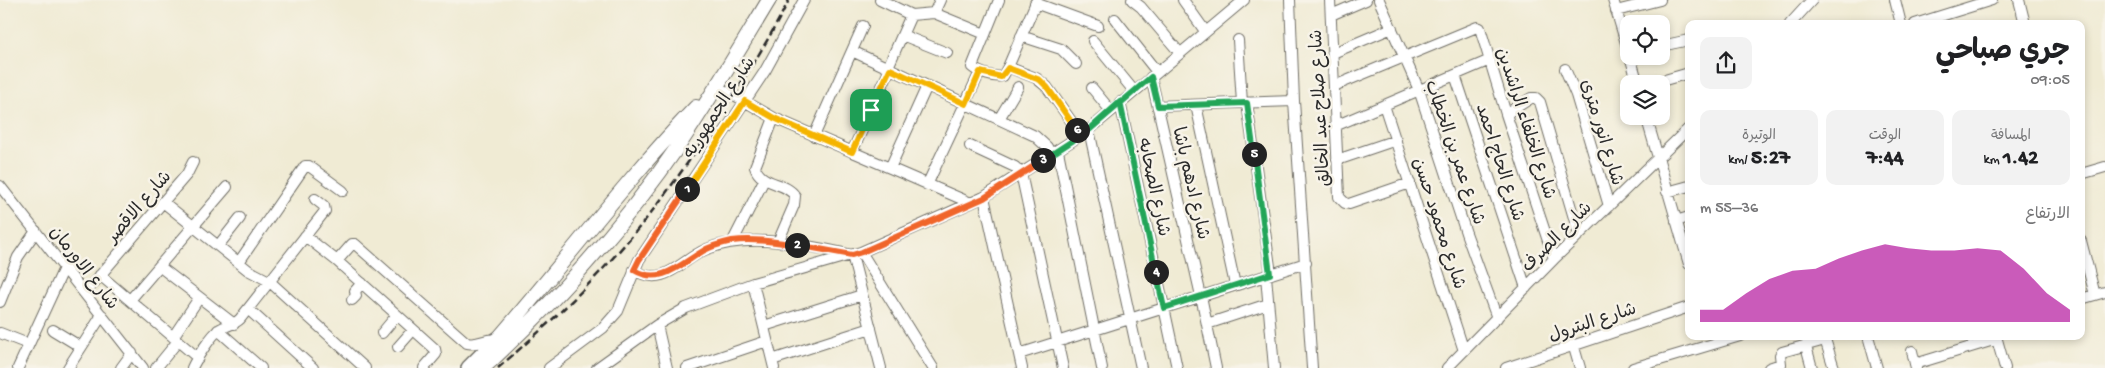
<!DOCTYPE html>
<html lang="ar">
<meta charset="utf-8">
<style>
:root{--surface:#fff;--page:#f2f2f2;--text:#202124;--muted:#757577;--accent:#b5179e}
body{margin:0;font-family:"Gochi Hand","Playpen Sans Arabic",sans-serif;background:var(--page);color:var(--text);direction:rtl;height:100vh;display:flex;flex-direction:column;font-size:19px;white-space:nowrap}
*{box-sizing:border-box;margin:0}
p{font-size:16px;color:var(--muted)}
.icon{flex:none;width:28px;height:28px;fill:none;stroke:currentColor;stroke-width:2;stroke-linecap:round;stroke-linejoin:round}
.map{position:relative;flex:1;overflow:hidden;direction:ltr}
.drawer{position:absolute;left:1685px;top:20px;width:400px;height:320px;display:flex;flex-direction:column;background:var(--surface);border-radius:10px;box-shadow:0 2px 8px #0003;direction:rtl}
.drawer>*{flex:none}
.tools{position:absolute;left:1620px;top:15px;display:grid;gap:10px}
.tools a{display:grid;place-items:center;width:50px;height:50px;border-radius:10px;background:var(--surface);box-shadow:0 2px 8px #0003;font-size:25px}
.pin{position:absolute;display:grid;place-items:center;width:42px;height:42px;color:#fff;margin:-21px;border-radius:10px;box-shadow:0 2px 8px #0006}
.km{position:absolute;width:25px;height:25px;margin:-12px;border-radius:50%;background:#222;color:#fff;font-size:14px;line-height:25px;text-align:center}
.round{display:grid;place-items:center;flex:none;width:52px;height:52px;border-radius:10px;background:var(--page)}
.head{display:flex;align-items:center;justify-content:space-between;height:85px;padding:0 15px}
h1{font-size:28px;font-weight:700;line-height:38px}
.figures{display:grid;grid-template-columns:repeat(3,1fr);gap:8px;height:85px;padding:5px 15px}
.figures div{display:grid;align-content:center;border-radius:10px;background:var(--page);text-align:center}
.figures b{font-size:21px;font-weight:700}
.figures small{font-size:14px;font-weight:400}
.figures p{font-size:14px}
.chart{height:140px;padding:10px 15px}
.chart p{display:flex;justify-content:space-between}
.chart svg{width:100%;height:90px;margin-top:5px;fill:var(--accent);opacity:.7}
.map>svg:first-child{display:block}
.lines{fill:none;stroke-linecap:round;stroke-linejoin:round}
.minor-casing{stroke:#706e66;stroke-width:12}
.major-casing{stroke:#706e66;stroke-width:16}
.highway-casing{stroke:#706e66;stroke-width:18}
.minor{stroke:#fff;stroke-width:10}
.major{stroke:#fff;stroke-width:14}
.highway{stroke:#fff;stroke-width:15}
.rail{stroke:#2b2b2b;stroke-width:2.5;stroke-dasharray:8 4;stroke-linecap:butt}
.split-1-casing{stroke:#fff;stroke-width:10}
.split-2-casing{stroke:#fff;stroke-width:10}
.split-3-casing{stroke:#fff;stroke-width:10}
.split-4-casing{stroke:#fff;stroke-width:10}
.split-5-casing{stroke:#fff;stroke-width:10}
.split-6-casing{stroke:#fff;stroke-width:10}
.split-7-casing{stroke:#fff;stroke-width:10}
.split-1{stroke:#f5b400;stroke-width:6}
.split-2{stroke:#f0652b;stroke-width:6}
.split-3{stroke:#f0652b;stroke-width:6}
.split-4{stroke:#22a559;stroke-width:6}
.split-5{stroke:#22a559;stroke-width:6}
.split-6{stroke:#22a559;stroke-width:6}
.split-7{stroke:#f5b400;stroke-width:6}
.labels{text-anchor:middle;stroke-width:5;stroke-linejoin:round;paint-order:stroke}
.street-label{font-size:18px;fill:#2b2b2b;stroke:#f7f3e8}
</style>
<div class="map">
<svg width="2105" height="368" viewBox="0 0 2105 368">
<rect width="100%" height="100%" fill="#f7f3e8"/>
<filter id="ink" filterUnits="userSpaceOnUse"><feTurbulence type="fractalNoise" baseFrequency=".02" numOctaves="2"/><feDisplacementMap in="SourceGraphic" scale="10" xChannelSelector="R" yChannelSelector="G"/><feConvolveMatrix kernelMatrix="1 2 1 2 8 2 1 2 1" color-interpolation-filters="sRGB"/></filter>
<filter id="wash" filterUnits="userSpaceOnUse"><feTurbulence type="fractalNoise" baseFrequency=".0096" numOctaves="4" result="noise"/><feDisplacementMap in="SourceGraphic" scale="20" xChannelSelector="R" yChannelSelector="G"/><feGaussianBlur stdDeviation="1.12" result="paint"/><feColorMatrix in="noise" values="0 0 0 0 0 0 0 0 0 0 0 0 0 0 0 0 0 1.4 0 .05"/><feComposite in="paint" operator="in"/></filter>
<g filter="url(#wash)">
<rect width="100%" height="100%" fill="#f0ebd4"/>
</g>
<g filter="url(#ink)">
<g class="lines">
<g class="minor-casing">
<path id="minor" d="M880,0L911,15L934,13L985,34
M999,0L972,67C979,73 994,78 1003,76L1008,67L1037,0
M1132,0L1141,7L1179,52
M1183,0L1205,31
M1290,0L1294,101L1312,368
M1330,0L1339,197L1345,203L1349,204L1410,183
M1379,0L1419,90L1466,233L1497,318
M1613,0L1629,53
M1895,0L1901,24
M2019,0L2025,24
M1035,3L1098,26
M1616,11L1660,0
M934,13L940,0
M1331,15L1366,0
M1115,19L1157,72
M1790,24L1812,0
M1915,24L1992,0
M902,35L947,53
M1021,36L1061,49L1076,64
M1238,40L1242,103
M1093,41L1134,91
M1661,46L1689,40
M852,51L1035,136L1047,147L1051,155
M1333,53L1392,28
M1630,56L1638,84
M888,67L911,15
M1008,67L1036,78L1047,87L1081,135
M1565,69L1576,95L1609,206
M1455,75L1526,288
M1151,77L1201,296L1216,368
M1651,84L1689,73
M1334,86L1477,27L1480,28L1506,114L1554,259
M716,87L734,95L774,118L971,203
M1092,88L1111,111
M1120,102L1177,368
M1247,103L1271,274
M1196,105L1235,285
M1384,105L1464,351
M1158,106L1294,101
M1506,114L1531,98H1536L1540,102L1579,235
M1646,116L1689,264
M774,118L755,167C761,186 785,181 795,196L794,205L778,242
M999,119L1018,87
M1335,126L1490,60
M1089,130L1141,368
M814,136L863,26
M970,146L1015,167L1021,173L1063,368
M1058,151L1102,368
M852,152L890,69
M1337,160L1396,140
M890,168L927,86
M2081,174L2105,167
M927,185L980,72
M0,186L143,368
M1667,192L1689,186
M984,197L1022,368
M163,202L248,270L269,281L365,368
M1676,221L1689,217
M305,236L337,261L435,349L436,354L424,368
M733,241L764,180
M2081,241L2095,295
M218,246L240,218
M861,252L933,368
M337,261L352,244H355L467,343C478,346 486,337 497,340
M239,262L305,166H309L343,191
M159,266L234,324
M634,270C665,289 681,259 707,249C750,232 807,245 852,255L881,368
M100,275L198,358
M1266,276L1274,368
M753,283L774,368
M85,293L187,174L193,162
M2081,299L2105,292
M130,300L227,187
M352,300L356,296L355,291L362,283
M0,302L18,257L36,231
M248,309L313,368
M1207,324L1268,304
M657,325L667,368
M764,326L862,295
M53,330L81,347
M218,330L261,368
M0,333L28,344
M382,333L397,315
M1824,336L1834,368
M1868,336L1877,368
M1996,336L2005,368
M173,337L199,298
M1573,344L1580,368
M1806,346L1812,368
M398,347L413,330
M1912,351L1916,368
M1019,354L1306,263
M772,360L871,328
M1915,364L1997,339
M18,368L65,266
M68,368L102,315
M121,368L132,353
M156,368L178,341
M192,368C196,359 212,334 220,329C227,325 234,325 240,319L325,211L324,206L315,199
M549,368L603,328L618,311L639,260L765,71L804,0
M597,368L657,325L686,308L753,283L861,252L984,197L1089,130L1244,0
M687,368L767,341
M1447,368L1554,259L1689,128
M1506,368L1689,307
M1633,368L1740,336
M1769,368L1781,364L1780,355L1782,352L1825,340"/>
</g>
<g class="major-casing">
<path id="major" d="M504,347L497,340C564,263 625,181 696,107
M483,368C556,301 625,224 681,142C712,96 740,48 769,0"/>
</g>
<g class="highway-casing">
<path id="highway" d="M469,368L497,340"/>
</g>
<use href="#minor" class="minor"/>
<use href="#major" class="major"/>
<use href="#highway" class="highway"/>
<path class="rail" d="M498,368C543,329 587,289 626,243C659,205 688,163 716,121C742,82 768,42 789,0"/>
</g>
</g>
<g class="lines" filter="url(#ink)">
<g class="split-1-casing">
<path id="split-1" d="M687,189L745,101L774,118L852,152L871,110"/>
</g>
<g class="split-2-casing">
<path id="split-2" d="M687,189L639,260L634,270C660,286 681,264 703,251C711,246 723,243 732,241C753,238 776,242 797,245"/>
</g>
<g class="split-3-casing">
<path id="split-3" d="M797,245L852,255L862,252L984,198L1043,160"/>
</g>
<g class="split-4-casing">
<path id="split-4" d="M1043,160L1089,130L1120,102L1156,272"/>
</g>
<g class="split-5-casing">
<path id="split-5" d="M1156,272L1164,308L1270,274L1254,154"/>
</g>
<g class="split-6-casing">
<path id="split-6" d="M1077,130L1081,135L1089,130L1151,77L1158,106L1247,103L1254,154"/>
</g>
<g class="split-7-casing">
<path id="split-7" d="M871,110L890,69L966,104L980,72L1001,77L1008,68L1040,80L1047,87L1077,130"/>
</g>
<use href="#split-1" class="split-1"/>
<use href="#split-2" class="split-2"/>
<use href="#split-3" class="split-3"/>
<use href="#split-4" class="split-4"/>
<use href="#split-5" class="split-5"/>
<use href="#split-6" class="split-6"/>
<use href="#split-7" class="split-7"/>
</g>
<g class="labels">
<g class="street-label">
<text transform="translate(718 107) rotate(-57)" y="6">شارع الجمهوريه</text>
<text transform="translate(1319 108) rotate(-93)" y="6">شارع صلاح عبد الخالق</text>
<text transform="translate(1527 123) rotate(72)" y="6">شارع الخلفاء الراشدين</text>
<text transform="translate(1603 132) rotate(73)" y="6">شارع انور مترى</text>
<text transform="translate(1456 152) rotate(71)" y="6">شارع عمر بن الخطاب</text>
<text transform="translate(1501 162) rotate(72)" y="6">شارع الحاج احمد</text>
<text transform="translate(1192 183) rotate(77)" y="6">شارع ادهم باشا</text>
<text transform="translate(1155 187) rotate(78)" y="6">شارع الصحابه</text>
<text transform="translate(138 206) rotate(-49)" y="6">شارع الاقصر</text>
<text transform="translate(1440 223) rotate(72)" y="6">شارع محمود حسن</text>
<text transform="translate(1556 236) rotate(-45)" y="6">شارع الصرف</text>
<text transform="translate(85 267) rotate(52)" y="6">شارع الاورمان</text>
<text transform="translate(1592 321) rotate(-18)" y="6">شارع البترول</text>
</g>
</g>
</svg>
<div class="tools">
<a><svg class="icon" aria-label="locate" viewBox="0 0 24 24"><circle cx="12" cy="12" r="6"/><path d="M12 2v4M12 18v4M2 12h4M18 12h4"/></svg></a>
<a><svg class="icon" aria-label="layers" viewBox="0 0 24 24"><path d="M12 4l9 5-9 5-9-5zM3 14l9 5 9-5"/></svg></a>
</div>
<div class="pin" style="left:871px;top:110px;background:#1e9e55"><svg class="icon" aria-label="arrive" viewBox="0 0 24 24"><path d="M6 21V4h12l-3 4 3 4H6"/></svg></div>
<b class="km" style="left:687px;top:189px">1</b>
<b class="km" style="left:797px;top:245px">2</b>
<b class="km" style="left:1043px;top:160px">3</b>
<b class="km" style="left:1156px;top:272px">4</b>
<b class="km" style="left:1254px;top:154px">5</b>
<b class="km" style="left:1077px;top:130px">6</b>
<section class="drawer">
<div class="head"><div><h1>جري صباحي</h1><p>09:05</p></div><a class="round"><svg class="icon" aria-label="share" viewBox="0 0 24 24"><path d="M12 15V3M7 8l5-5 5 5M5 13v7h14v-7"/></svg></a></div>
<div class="figures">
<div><p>المسافة</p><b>1.42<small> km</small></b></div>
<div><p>الوقت</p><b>7:44</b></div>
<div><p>الوتيرة</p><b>5:27<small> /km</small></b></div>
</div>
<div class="chart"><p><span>الارتفاع</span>36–55 m</p>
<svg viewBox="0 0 160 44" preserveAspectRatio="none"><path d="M0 44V38L10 38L20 30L30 23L40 19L50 18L60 13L70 9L80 6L90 8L100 9L110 9L120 8L130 9L140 18L150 30L160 38V44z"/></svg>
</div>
</section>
</div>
